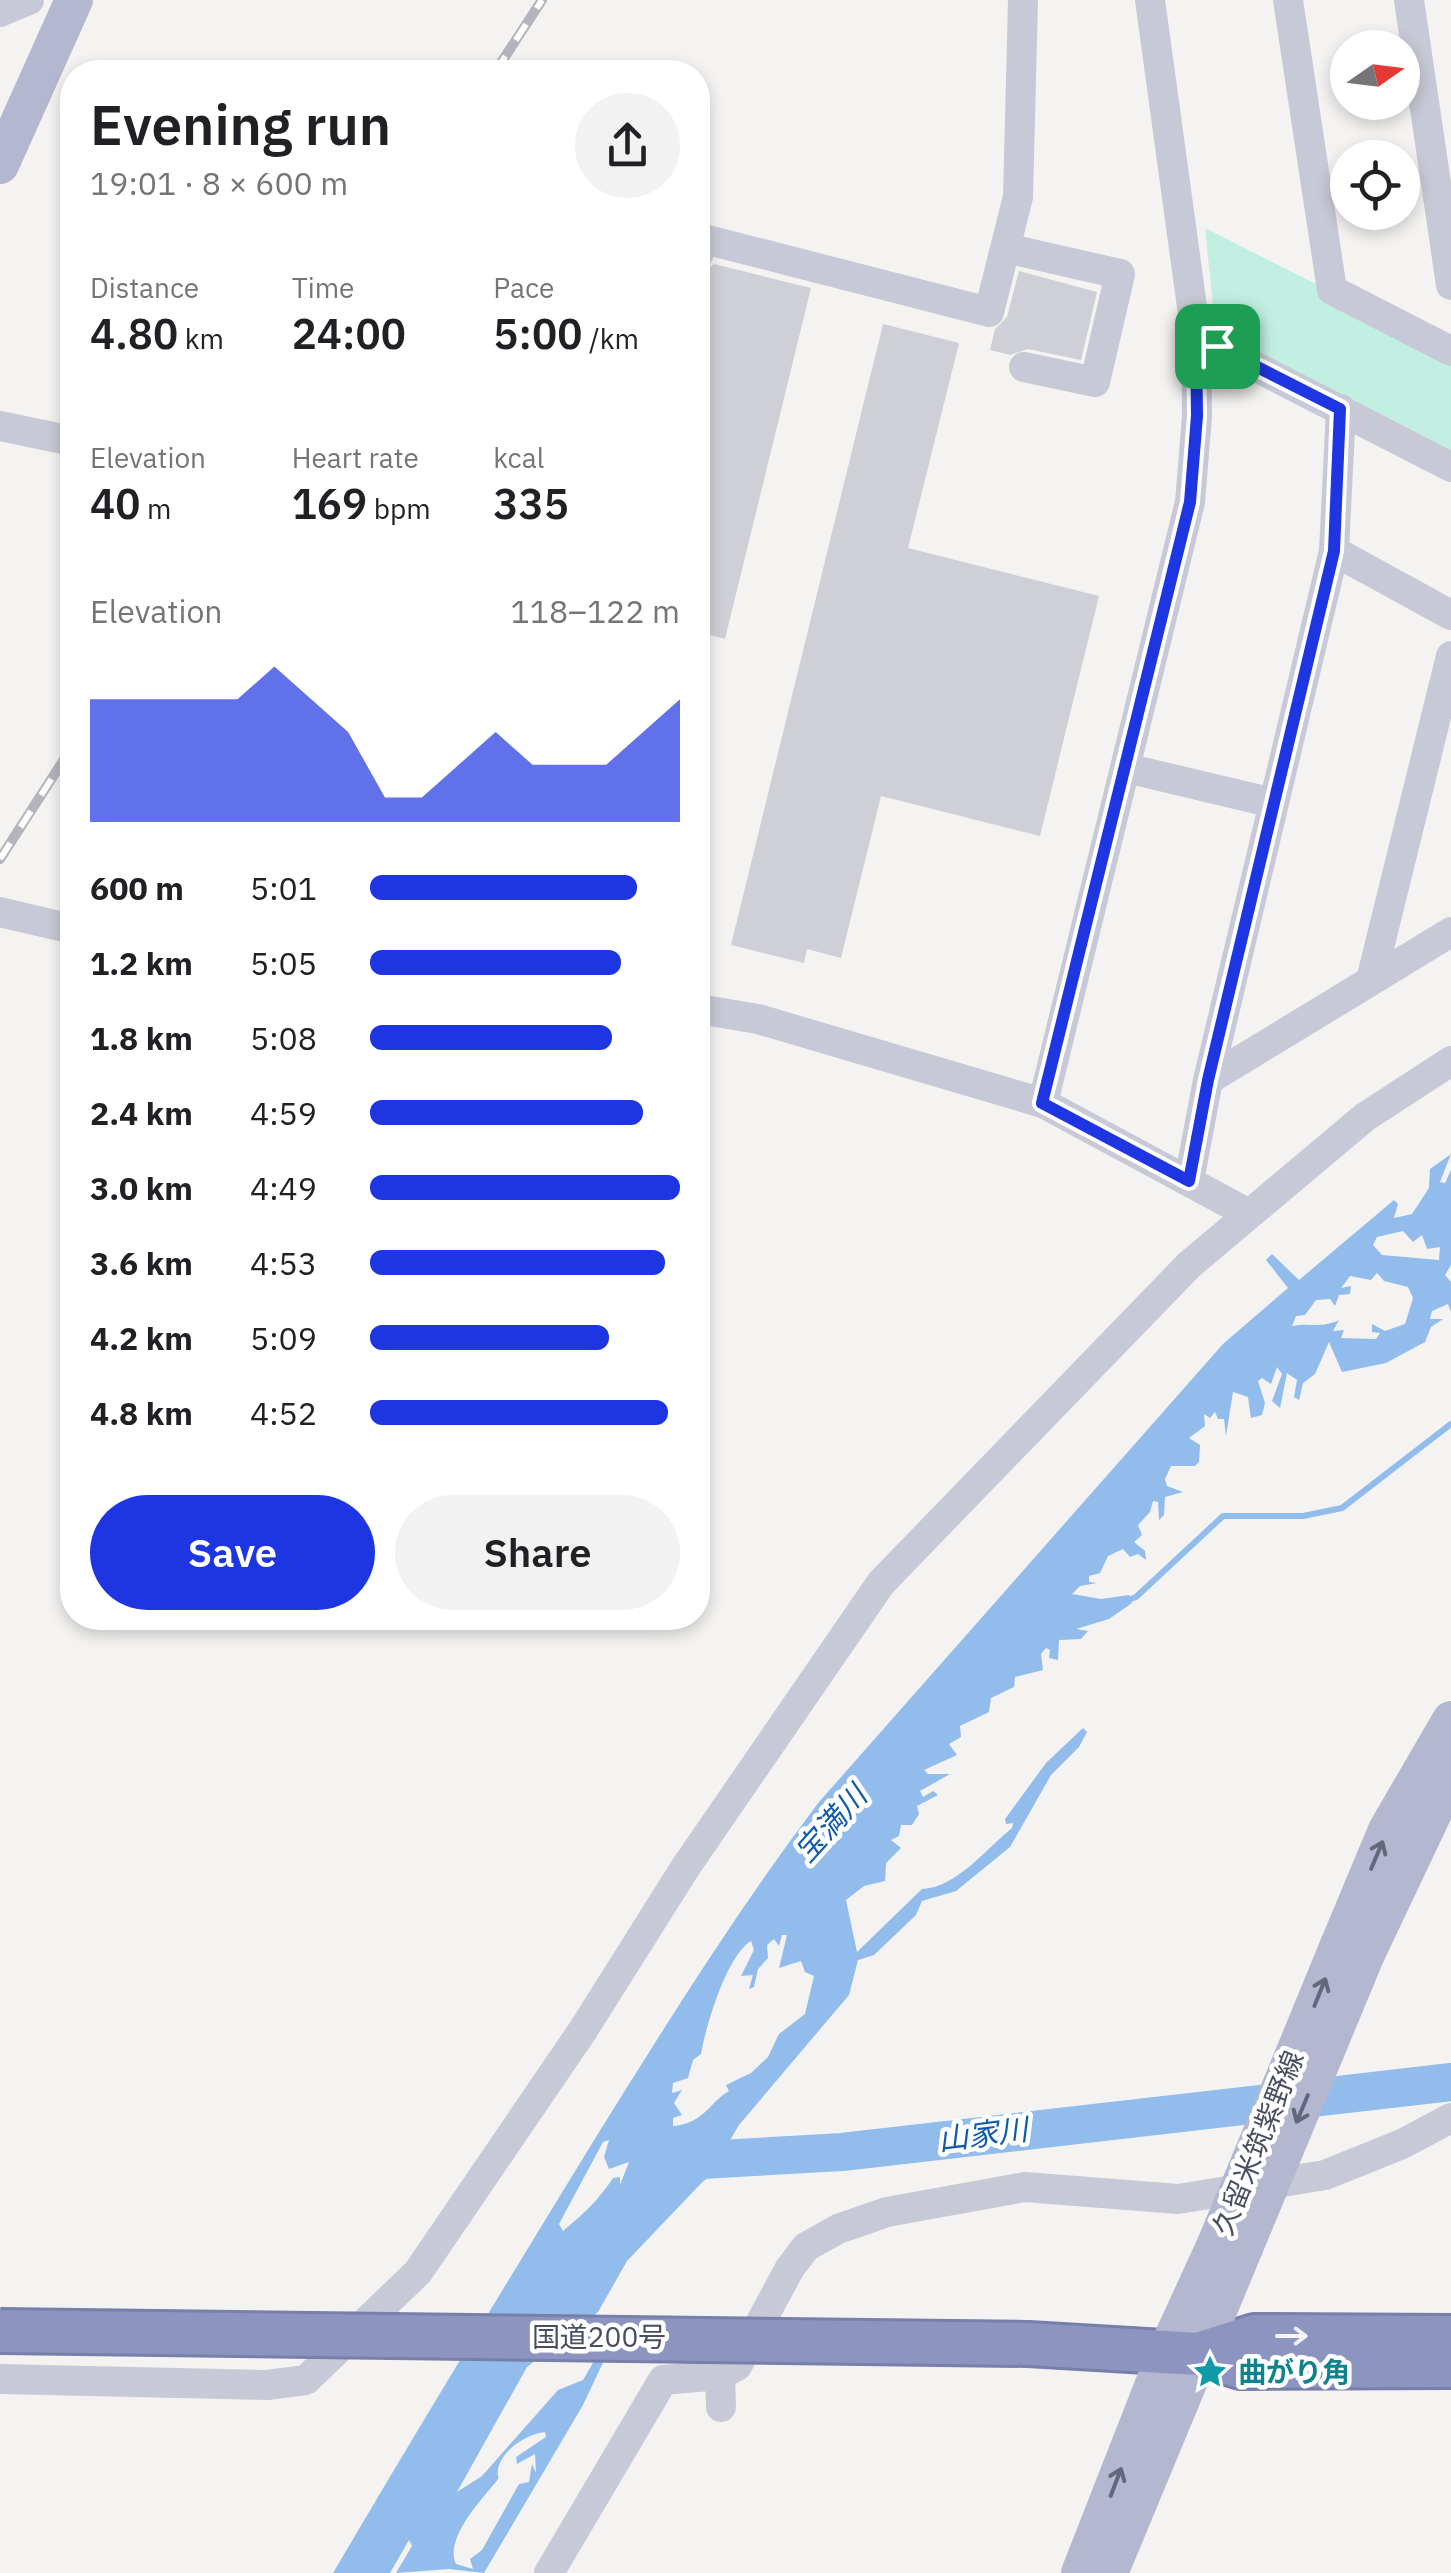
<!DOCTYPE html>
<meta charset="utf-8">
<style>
:root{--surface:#fff;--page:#f2f2f2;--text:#202124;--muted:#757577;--accent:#1e36e2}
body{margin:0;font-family:"IBM Plex Sans","Noto Sans JP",sans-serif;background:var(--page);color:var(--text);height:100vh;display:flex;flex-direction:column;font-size:38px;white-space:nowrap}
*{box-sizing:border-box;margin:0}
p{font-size:32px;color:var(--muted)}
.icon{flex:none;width:55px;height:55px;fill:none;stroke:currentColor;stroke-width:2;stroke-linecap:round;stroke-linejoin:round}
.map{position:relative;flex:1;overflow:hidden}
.sheet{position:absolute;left:60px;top:60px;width:650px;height:1570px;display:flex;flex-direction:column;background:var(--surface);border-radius:40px;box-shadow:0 5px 15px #0003}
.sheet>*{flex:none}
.needle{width:65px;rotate:76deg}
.controls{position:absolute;left:1330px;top:30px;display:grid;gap:20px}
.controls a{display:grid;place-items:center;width:90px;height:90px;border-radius:50%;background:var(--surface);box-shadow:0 5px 15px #0003;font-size:50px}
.pin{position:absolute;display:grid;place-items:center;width:85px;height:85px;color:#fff;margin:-42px;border-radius:20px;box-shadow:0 5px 15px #0006}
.round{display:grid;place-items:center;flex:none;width:105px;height:105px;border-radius:52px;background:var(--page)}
.headline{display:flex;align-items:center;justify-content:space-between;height:170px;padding:0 30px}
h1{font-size:55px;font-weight:600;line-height:75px}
.figures{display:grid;grid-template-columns:repeat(3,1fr);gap:15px;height:170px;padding:10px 30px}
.figures div{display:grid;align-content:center}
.figures b{font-size:42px;font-weight:600}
.figures small{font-size:28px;font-weight:400}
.figures p{font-size:28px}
.chart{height:280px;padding:20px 30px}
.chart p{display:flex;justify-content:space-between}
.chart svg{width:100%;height:180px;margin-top:10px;fill:var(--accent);opacity:.7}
.button{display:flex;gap:20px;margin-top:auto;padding:20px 30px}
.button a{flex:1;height:115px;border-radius:60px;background:var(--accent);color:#fff;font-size:40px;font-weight:600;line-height:115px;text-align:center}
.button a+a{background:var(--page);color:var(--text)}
ul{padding:0 30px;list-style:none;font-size:32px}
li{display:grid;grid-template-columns:160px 120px 1fr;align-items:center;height:75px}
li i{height:25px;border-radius:12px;background:var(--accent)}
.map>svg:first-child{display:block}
.green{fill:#c3efe2}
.water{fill:#91bceb;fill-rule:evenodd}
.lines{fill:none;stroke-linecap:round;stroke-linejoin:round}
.stream{stroke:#91bceb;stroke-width:6}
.river{stroke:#91bceb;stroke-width:38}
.building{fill:#cfd0d7}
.highway-casing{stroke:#777fab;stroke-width:48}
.minor{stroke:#c7cad6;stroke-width:30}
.major{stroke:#b3b8d0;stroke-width:38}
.highway{stroke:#8c94bf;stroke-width:42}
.rail-casing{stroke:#b4b5bc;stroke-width:10}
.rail{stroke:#fff;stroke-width:6;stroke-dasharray:19;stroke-linecap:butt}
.highway-bridge-casing{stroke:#777fab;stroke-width:48;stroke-linecap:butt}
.major-bridge{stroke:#b3b8d0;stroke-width:38}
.highway-bridge{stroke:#8c94bf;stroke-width:42}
.oneway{stroke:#64687c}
.oneway2{stroke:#f4f4f9}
.route-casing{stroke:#fff;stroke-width:20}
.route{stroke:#1e36e2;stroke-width:12}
.labels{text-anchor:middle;stroke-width:9;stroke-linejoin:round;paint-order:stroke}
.street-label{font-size:28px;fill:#4a4e60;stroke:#fff}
.culture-label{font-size:28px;font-weight:bold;fill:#0d838f;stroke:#fff;text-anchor:start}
.water-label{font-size:30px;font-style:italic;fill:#105aad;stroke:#fff}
</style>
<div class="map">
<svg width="1451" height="2573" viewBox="0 0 1451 2573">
<rect width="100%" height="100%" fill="#f4f3f2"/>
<path class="green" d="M1205,228L1451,352V468L1217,346Z"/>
<path class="water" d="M1451,1154L1440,1182L1445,1183L1451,1170V1265L1445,1275L1451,1282V1312L1448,1304L1432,1311L1430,1319H1443L1431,1327L1425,1342L1386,1363L1342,1372L1329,1342L1315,1374L1303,1383L1299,1400L1294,1397L1297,1380L1287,1373L1280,1408L1272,1401L1282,1374L1277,1367L1271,1384L1262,1378L1258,1381L1265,1403L1262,1415L1251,1418L1248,1397L1233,1392L1226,1436L1224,1419H1218L1215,1412L1210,1418L1204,1414L1205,1426L1189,1438L1200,1445L1199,1462L1195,1466H1171L1165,1479L1167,1486L1183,1492L1165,1497L1164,1515L1159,1520L1158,1502L1153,1501L1150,1512L1138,1525L1142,1535L1134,1542L1145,1551L1146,1560L1138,1554L1130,1557L1123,1549L1108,1556L1100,1573L1089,1576V1582L1097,1583L1080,1586L1072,1594L1101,1599L1129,1595L1132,1603L1109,1619L1076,1629L1088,1631L1081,1639L1059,1640L1058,1660L1049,1658L1050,1650L1046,1648L1041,1654L1043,1670L1015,1677L1014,1687L991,1698L989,1712L960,1726L961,1737L949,1744L957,1755L924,1770L928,1774H950L920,1791L923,1797L933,1791L938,1795L917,1806L919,1814L912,1825H901L899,1836L891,1840L901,1848L886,1863L885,1881L864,1886L846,1900L857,1952L922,1889C956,1888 987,1848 1012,1828L1013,1823L1006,1824L1005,1819L1046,1763L1083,1728L1087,1732L1079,1747L1051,1775L1010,1847L956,1891L922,1901L916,1915L874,1955L858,1960L849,1995L739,2125L710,2174L627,2261L598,2312L527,2367L457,2492L482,2476L558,2390L583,2380L597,2356L608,2352L583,2405L484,2573L449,2569L396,2573L412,2546L409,2540L390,2573H333C419,2427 507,2282 596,2137C667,2023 738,1909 819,1802L1223,1344L1288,1288L1266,1260L1272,1254L1299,1280L1394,1200L1398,1204L1394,1218L1412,1214L1429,1188L1430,1169ZM1403,1231L1413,1242L1422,1235L1427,1249L1440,1247L1439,1260L1382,1255L1373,1245L1377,1237ZM1377,1273L1384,1281L1408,1287L1413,1298L1405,1324L1385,1331L1372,1324V1332L1380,1333L1376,1339L1341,1338L1344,1330L1333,1331L1339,1320C1321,1329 1310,1322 1292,1326L1296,1316L1305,1315L1316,1300L1330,1299L1335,1306L1339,1295L1350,1294L1351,1286L1341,1288L1350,1276L1371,1280ZM782,1935H787L779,1968L801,1961L805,1972L814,1976L805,2014L779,2034L768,2057L751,2073L726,2085L729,2091C710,2102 703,2124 673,2126V2118L682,2115L674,2103L682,2090L672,2093L673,2083L688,2078L693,2060L701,2054C706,2025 727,1955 751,1941L754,1950L741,1976L753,1975L749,1989L754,1987L758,1969L768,1958L767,1945L774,1939L779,1946ZM609,2140L604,2157L609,2169L629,2162L620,2185V2177L613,2178C598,2201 582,2215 563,2231L559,2224L603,2142ZM545,2432L546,2437L516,2457L517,2464L535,2454L536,2473L532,2464L529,2482L519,2484L482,2550L470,2559L473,2569L456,2564C444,2540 480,2501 495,2483C502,2475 496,2478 498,2469C502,2449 528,2434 545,2432Z"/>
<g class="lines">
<path class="stream" d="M1125,1601L1136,1597L1223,1516H1303L1342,1508L1451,1424"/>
<path class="river" d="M674,2175L702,2160L842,2152L1451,2082"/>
</g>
<path class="building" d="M714,264L811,288L725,639L698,632V293L702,273Z
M1019,271L1097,292L1081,360L1028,349L1010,355L990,350L995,329L1007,317Z
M883,324L959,343L908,548L1099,596L1040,836L881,796L841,958L807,949L804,963L731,945Z"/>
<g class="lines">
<g class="highway-casing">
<path id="highway" d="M1028,2344L1198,2354L1241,2367L1451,2366
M1198,2354L1255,2336L1451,2337"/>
</g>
<path class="minor" d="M1288,0L1332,290L1451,351
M1409,0L1451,285
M0,12L29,0
M1005,248L1120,274L1095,382L1024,367
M698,255L704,239L989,312L1018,197L1023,0
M1196,336L1451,467
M0,426L72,441
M1334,551L1451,615
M1126,768L1273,803
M0,912L72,929
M1371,980L1451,656
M698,1009L758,1019L1043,1103L1249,1214
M1208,1080L1451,932
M1043,1103L1190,502L1197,416L1196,336L1150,0
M1189,1181L1208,1080L1334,551L1341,409
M720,2375L721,2407
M0,2379L267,2385L306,2380L418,2272L583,2030L685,1868L881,1583L1189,1265L1365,1117L1451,1061
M549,2573L663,2380L720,2375L737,2366L790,2268L806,2247L838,2229L887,2212L1025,2187L1178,2199L1325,2175L1402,2144L1451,2118"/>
<path class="major" d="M0,165L74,0
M1339,1945L1387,1830L1451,1720
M1366,1954L1451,1775
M1080,2573L1167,2351L1216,2244
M1109,2573L1244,2248"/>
<use href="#highway" class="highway"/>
<g class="rail-casing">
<path id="rail" d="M495,72L542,0
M0,859L72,747"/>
</g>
<use href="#rail" class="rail"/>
<g class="highway-bridge-casing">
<path id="highway-bridge" d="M0,2331L1028,2344"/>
</g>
<path class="major-bridge" d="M1216,2244L1339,1945
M1244,2248L1366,1954"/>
<use href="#highway-bridge" class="highway-bridge"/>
</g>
<defs><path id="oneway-shaft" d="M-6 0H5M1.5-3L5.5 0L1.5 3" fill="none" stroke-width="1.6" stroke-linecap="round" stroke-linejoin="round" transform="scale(2.5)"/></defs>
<g class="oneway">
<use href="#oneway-shaft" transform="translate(1377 1855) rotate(-67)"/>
<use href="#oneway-shaft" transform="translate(1320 1992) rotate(-68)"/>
<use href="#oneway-shaft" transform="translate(1302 2109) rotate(113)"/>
<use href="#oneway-shaft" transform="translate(1116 2482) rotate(-69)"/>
</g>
<use class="oneway2" href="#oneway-shaft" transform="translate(1292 2336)"/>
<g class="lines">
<g class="route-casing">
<path id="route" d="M1196,336L1340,409L1334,551L1208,1080L1189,1181L1042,1103L1190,502L1197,416Z"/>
</g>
<use href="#route" class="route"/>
</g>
<defs>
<g id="sight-bare" transform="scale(2.7)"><path d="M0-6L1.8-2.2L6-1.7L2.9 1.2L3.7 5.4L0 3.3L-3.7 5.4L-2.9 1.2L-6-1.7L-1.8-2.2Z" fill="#0f9aa8" stroke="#fff" stroke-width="2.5" paint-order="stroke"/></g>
</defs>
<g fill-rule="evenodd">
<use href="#sight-bare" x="1210" y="2372"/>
</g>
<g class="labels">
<g class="street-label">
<text transform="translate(1258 2143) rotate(-68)" y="10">久留米筑紫野線</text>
<text x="599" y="2347">国道200号</text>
</g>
<g class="culture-label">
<text x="1238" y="2382">曲がり角</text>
</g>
<g class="water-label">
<text transform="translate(831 1824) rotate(-48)" y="10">宝満川</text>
<text transform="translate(983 2135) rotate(-7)" y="10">山家川</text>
</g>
</g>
</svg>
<div class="controls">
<a><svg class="needle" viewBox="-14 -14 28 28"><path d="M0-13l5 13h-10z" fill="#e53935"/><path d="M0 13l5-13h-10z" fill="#757577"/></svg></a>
<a><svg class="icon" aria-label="locate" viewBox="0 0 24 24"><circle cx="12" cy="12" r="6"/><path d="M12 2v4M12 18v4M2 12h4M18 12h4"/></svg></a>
</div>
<div class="pin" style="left:1217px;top:346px;background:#1e9e55"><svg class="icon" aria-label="arrive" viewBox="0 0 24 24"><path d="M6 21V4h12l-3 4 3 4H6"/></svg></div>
<section class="sheet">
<div class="headline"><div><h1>Evening run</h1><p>19:01 · 8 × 600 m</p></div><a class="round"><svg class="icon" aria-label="share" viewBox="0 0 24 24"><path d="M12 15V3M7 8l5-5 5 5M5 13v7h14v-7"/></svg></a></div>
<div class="figures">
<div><p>Distance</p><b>4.80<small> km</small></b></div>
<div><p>Time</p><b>24:00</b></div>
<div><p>Pace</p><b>5:00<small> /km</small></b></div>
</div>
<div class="figures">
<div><p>Elevation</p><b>40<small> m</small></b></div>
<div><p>Heart rate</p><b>169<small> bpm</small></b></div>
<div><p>kcal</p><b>335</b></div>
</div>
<div class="chart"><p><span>Elevation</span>118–122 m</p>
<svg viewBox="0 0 160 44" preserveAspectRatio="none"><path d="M0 44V14L10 14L20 14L30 14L40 14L50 6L60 14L70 22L80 38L90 38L100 30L110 22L120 30L130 30L140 30L150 22L160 14V44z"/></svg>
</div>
<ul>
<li><b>600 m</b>5:01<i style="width:86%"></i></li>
<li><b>1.2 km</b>5:05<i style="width:81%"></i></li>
<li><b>1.8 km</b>5:08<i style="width:78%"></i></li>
<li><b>2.4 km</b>4:59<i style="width:88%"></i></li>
<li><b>3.0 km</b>4:49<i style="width:100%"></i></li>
<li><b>3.6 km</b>4:53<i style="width:95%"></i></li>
<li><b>4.2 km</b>5:09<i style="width:77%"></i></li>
<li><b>4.8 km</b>4:52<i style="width:96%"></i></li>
</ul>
<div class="button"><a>Save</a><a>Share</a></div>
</section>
</div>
